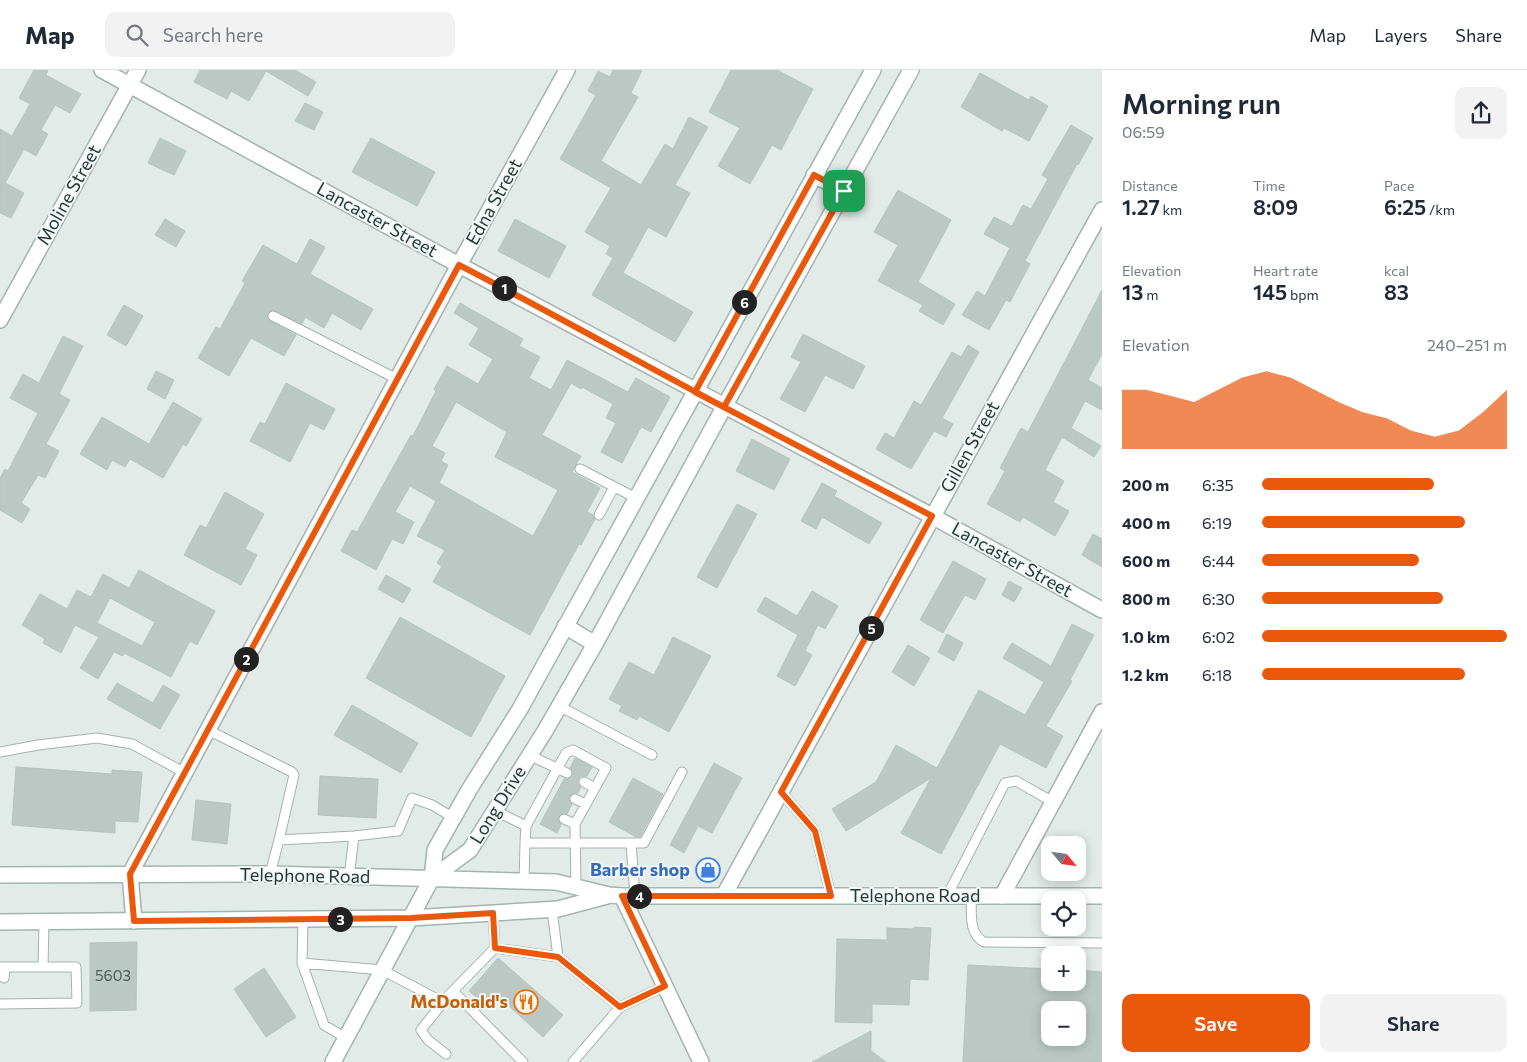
<!DOCTYPE html>
<meta charset="utf-8">
<style>
:root{--surface:#fff;--page:#f2f2f3;--text:#1f2937;--muted:#747a83;--line:#e0e1e3;--accent:#ea580c}
body{margin:0;font-family:Commissioner,sans-serif;background:var(--page);color:var(--text);height:100vh;display:flex;flex-direction:column;font-size:19px;white-space:nowrap}
*{box-sizing:border-box;margin:0}
p{font-size:16px;color:var(--muted)}
.icon{flex:none;width:28px;height:28px;fill:none;stroke:currentColor;stroke-width:2;stroke-linecap:round;stroke-linejoin:round}
.map{position:relative;flex:1;overflow:hidden}
.sheet{display:flex;flex-direction:column;background:var(--surface);width:425px}
.sheet>*{flex:none}
.needle{width:32px;rotate:119deg}
.controls{position:absolute;left:1041px;top:766px;display:grid;gap:10px}
.controls a{display:grid;place-items:center;width:45px;height:45px;border-radius:10px;background:var(--surface);box-shadow:0 2px 12px #0003;font-size:25px}
.pin{position:absolute;display:grid;place-items:center;width:42px;height:42px;color:#fff;margin:-21px;border-radius:10px;box-shadow:0 2px 8px #0006}
.km{position:absolute;width:25px;height:25px;margin:-12px;border-radius:50%;background:#222;color:#fff;font-size:14px;line-height:25px;text-align:center}
.round{display:grid;place-items:center;flex:none;width:52px;height:52px;border-radius:10px;background:var(--page)}
.overview{display:flex;align-items:center;justify-content:space-between;height:85px;padding:0 20px}
h1{font-size:28px;font-weight:600;line-height:38px}
.stats{display:grid;grid-template-columns:repeat(3,1fr);gap:8px;height:85px;padding:5px 20px}
.stats div{display:grid;align-content:center}
.stats b{font-size:21px;font-weight:600}
.stats small{font-size:14px;font-weight:400}
.stats p{font-size:14px}
.chart{height:140px;padding:10px 20px}
.chart p{display:flex;justify-content:space-between}
.chart svg{width:100%;height:90px;margin-top:5px;fill:var(--accent);opacity:.7}
.action{display:flex;gap:10px;margin-top:auto;padding:10px 20px}
.action a{flex:1;height:58px;border-radius:10px;background:var(--accent);color:#fff;font-size:20px;font-weight:600;line-height:58px;text-align:center}
.action a+a{background:var(--page);color:var(--text)}
ul{padding:0 20px;list-style:none;font-size:16px}
li{display:grid;grid-template-columns:80px 60px 1fr;align-items:center;height:38px}
li i{height:12px;border-radius:6px;background:var(--accent)}
header{display:flex;align-items:center;gap:30px;box-sizing:border-box;height:70px;padding:0 25px;background:var(--surface);border-bottom:1px solid var(--line)}
header strong{font-size:24px}
nav{display:flex;gap:28px;margin-inline-start:auto;font-size:18px}
.search{width:350px;height:45px;background:var(--page);display:flex;align-items:center;gap:12px;box-sizing:border-box;padding:0 18px;border-radius:10px;color:var(--muted);font-size:19px}
main{display:flex;flex:1;min-height:0}
.map>svg:first-child{display:block}
.building{fill:#bbc8c4;stroke:#b5c4bf;fill-rule:evenodd}
.lines{fill:none;stroke-linecap:round;stroke-linejoin:round}
.service-casing{stroke:#a5b2af;stroke-width:11}
.minor-casing{stroke:#a5b2af;stroke-width:18}
.secondary-casing{stroke:#a2b5b1;stroke-width:18}
.service{stroke:#fff;stroke-width:9}
.minor{stroke:#fff;stroke-width:15}
.secondary{stroke:#fff;stroke-width:15}
.route-casing{stroke:#fff;stroke-width:10}
.route{stroke:#ea580c;stroke-width:6}
.labels{text-anchor:middle;stroke-width:4;stroke-linejoin:round;paint-order:stroke}
.number-label{font-size:15px;fill:#4a5e5a}
.street-label{font-size:18px;fill:#243a37;stroke:#f3f8f6}
.shop-label{font-size:18px;font-weight:bold;fill:#366cbe;stroke:#f3f8f6;text-anchor:end}
.food-label{font-size:18px;font-weight:bold;fill:#c56008;stroke:#f3f8f6;text-anchor:end}
</style>
<header>
<strong>Map</strong>
<div class="search"><svg class="icon" aria-label="search" viewBox="0 0 24 24"><circle cx="10" cy="10" r="6"/><path d="M15 15l6 6"/></svg>Search here</div>
<nav><a>Map</a><a>Layers</a><a>Share</a></nav>
</header>
<main>
<div class="map">
<svg width="1102" height="992" viewBox="0 0 1102 992">
<rect width="100%" height="100%" fill="#e2ebe8"/>
<path class="building" d="M34,0H48L46,5L81,24L70,43L55,35L41,60L48,64L36,86L24,79L5,113L24,123L11,148L0,143V59L12,66L30,34L19,28Z
M200,0H295L316,12L308,26L266,1L249,31L231,21L227,29L194,12Z
M613,0H642L631,23L638,27L601,91L641,115L665,74L673,79L689,47L708,57L675,115L690,123L666,167L648,157L623,203L693,242L675,272L592,225L613,188L606,184L610,176L585,162L611,118L560,89L596,25L588,21L598,1L610,7Z
M731,0H777L813,19L781,80L772,75L750,114L718,96L740,58L709,42Z
M980,3L1029,30L1031,26L1048,36L1029,71L1004,58L1002,61L961,37Z
M305,33L323,42L314,60L295,51Z
M1071,55L1093,68L1078,95L1077,94L1025,191L1030,194L1010,232L1006,230L989,260L962,245L977,221L985,226L1010,178L984,164L994,147L1012,156L1023,135L1031,139L1048,109L1042,105Z
M160,68L186,81L174,105L148,93Z
M371,68L435,102L417,136L352,102Z
M898,120L951,150L918,212L955,234L943,255L919,241L923,235L878,211L898,175L874,162Z
M165,149L185,161L176,177L155,165Z
M515,149L566,176L549,208L498,181Z
M310,169L325,177L310,204L373,239L361,260L332,243L324,258L305,247L302,254L272,240L267,244L268,250L296,265L284,286L251,268L229,306L198,288L216,257L220,259L245,213L242,211L263,175L297,194Z
M1102,220V284L1088,310L1102,318V340L1085,331L1071,358L1101,376L1094,387L1062,367L1045,400L1064,411L1053,432L1069,441L1055,466L1023,447L1020,452L987,434L1005,401L1000,398L1008,383L1021,358L1028,362Z
M460,233L523,269L519,276L540,287L529,308L551,320L567,290L628,322L636,308L670,327L651,362L641,357L622,393L601,382L616,353L606,348L613,334L582,317L581,319L571,313L542,365L581,386L572,402L600,418L587,442L593,445L595,449L581,475L579,474L530,565L433,512L442,496L437,493L445,480L417,466L436,431L410,416L395,442L414,452L403,474L392,469L376,500L341,481L352,460L357,462L411,365L413,366L436,321L434,319L447,296L478,314L493,289L469,275L479,258L454,243ZM456,332L507,362L495,387L558,420L533,466L439,413L448,395L441,391L445,383L432,376Z
M124,235L143,246L126,276L107,265Z
M803,264L865,296L853,319L825,305L805,342L780,329L801,292L791,287Z
M63,266L83,276L59,324L70,330L46,374L59,381L45,408L38,405L21,433L30,439L22,453L0,440V408L5,399L8,401L38,343L10,328L23,304L39,313Z
M968,275L979,282L942,348L953,354L946,367L934,361L911,399L876,379L885,363L894,368L914,331L921,335L952,282L961,287Z
M156,301L174,310L165,329L147,319Z
M286,313L335,339L324,360L310,353L290,392L250,371L260,352L265,354Z
M173,332L202,349L186,376L183,374L163,408L130,389L125,397L112,390L107,400L80,384L102,347L149,374Z
M752,369L790,389L774,420L736,401Z
M822,413L837,421L834,426L882,453L869,474L822,447L816,459L801,451Z
M225,422L264,444L245,479L257,485L241,515L184,485L200,455L206,458Z
M737,434L757,444L717,518L697,507Z
M1093,464L1102,469V497L1082,485Z
M953,491L986,509L975,530L965,525L943,563L920,550Z
M139,500L215,541L197,575L190,571L171,607L124,583L123,586L114,582L98,609L80,598L99,567L75,555L61,583L43,573L45,569L22,555L40,524L67,539L77,520L91,527L103,504L129,518ZM110,528L155,552L142,576L97,553Z
M386,505L411,519L403,533L378,519Z
M1009,511L1022,518L1014,532L1002,525Z
M812,521L838,536L825,559L818,555L805,581L812,585L795,616L777,606L798,565L757,541L765,527L797,546Z
M400,547L505,606L471,667L366,608Z
M1072,554L1094,565L1070,610L1072,611L1046,656L1063,666L1046,698L1000,674L941,784L901,763L931,708L846,761L832,739L876,712L896,675L937,698L979,620L1025,645L1044,612L1003,588L1012,573L1051,596Z
M947,564L963,573L954,591L938,582Z
M673,567L711,586L669,662L639,646L637,650L619,641L622,636L609,629L629,592L654,605Z
M908,575L930,588L914,616L892,602Z
M117,613L153,633L163,615L180,625L160,659L107,629Z
M352,635L418,673L401,703L334,665Z
M575,688L592,697L587,706H581L578,709V715L581,717L578,723H574L570,726L569,730L572,734L567,744L563,743L559,746L558,750L561,755L557,763L540,754L564,709H568L572,706L573,702L570,698Z
M714,693L742,708L712,763L698,756L684,783L670,775Z
M16,697L112,704V700L142,702L138,752L115,751V763L12,755Z
M320,706L378,709L376,748L318,745Z
M633,708L663,724L640,767H636L609,752Z
M196,730L231,734L227,774L192,770Z
M914,857L931,858L928,910L910,909L909,935L872,934V953L835,952L837,869L887,870V858L914,859Z
M137,872L136,940L90,941V873Z
M498,888L563,945L543,967L498,926L488,937L469,921Z
M968,895L1050,899V912H1078V900L1102,902V992H963ZM1050,940H1078V968H1050Z
M264,898L296,947L266,967L234,919Z
M871,961V981L886,992H812Z"/>
<g class="lines">
<g class="service-casing">
<path id="service" d="M273,246L397,309
M580,399L636,428
M599,445L614,417
M559,636L652,685
M208,660L292,702L294,705L279,770L354,766L398,761L412,728L432,735L454,748
M0,682L38,675L97,668L132,674L185,703
M529,685L567,703
M584,712L595,718
M781,722L815,761L831,826
M575,729L586,734
M494,740L526,756
M564,749L575,754
M525,773L526,756L566,683L573,680L606,698L575,754L576,817
M631,773L635,826
M270,804L279,770
M349,807L354,766
M524,811L525,773H644L682,702
M947,826L1005,713L1016,711L1053,732
M971,826C972,842 968,864 984,872L1102,873
M552,840L558,887L620,937L665,916
M493,843L495,878L558,887
M303,849L302,893L324,955L346,968
M302,893L382,900L443,932
M0,897H43
M4,908L5,897
M453,921L523,992
M0,934L77,933L76,897H43L44,851
M446,984L428,970L421,960L448,926L495,878
M573,992L620,937"/>
</g>
<g class="minor-casing">
<path id="minor" d="M102,0L459,195L932,446L1102,540
M0,250L138,0
M724,825L1102,140
M622,826L701,992
M1002,826L1102,642
M134,851L130,804L459,195L567,0"/>
</g>
<g class="secondary-casing">
<path id="secondary" d="M814,105L844,121
M565,556L595,574
M0,805L270,804L556,812L609,825L622,826H1102
M432,808L470,780L545,661L595,574L724,337L911,0
M0,852L411,848L558,839L607,826
M333,992L432,808L435,780L469,720L520,639L873,0"/>
</g>
<use href="#service" class="service"/>
<use href="#minor" class="minor"/>
<use href="#secondary" class="secondary"/>
</g>
<g class="lines">
<g class="route-casing">
<path id="route" d="M844,121L724,337C635,290 548,241 459,195L130,804L134,851L411,848L493,843L495,878L558,887L620,937L665,916L622,826H831L815,761L781,722L932,446L695,322L814,105L844,121"/>
</g>
<use href="#route" class="route"/>
</g>
<defs>
<g id="shop-ring" transform="scale(1.25)"><circle r="9.5" fill="#f3f8f6" stroke="#3f7fe0" stroke-width="1.5"/><path d="M-5-2.5h2.3a2.7 3.5 0 0 1 5.4 0H5L5.5 6h-11ZM-1.5-2.5h3a1.5 2.3 0 0 0-3 0Z" fill="#3f7fe0"/></g>
<g id="restaurant-ring" transform="scale(1.25)"><circle r="9.5" fill="#f3f8f6" stroke="#e8710a" stroke-width="1.5"/><path d="M-5-6h1v4h1v-4h1v4h1v-4h1v5L-1.5 .5V6h-2V.5L-5-1ZM5-6V6H3V1.5H1.5Q1.5-4 5-6Z" fill="#e8710a"/></g>
</defs>
<g fill-rule="evenodd">
<use href="#shop-ring" x="708" y="800"/>
<use href="#restaurant-ring" x="526" y="932"/>
</g>
<g class="labels">
<g class="number-label">
<text x="113" y="911">5603</text>
</g>
<g class="street-label">
<text transform="translate(69 125) rotate(-61)" y="6">Moline Street</text>
<text transform="translate(494 132) rotate(-61)" y="6">Edna Street</text>
<text transform="translate(377 150) rotate(29)" y="6">Lancaster Street</text>
<text transform="translate(970 377) rotate(-61)" y="6">Gillen Street</text>
<text transform="translate(1012 490) rotate(29)" y="6">Lancaster Street</text>
<text transform="translate(498 735) rotate(-58)" y="6">Long Drive</text>
<text transform="translate(305 806) rotate(1)" y="6">Telephone Road</text>
<text x="915" y="832">Telephone Road</text>
</g>
<g class="shop-label">
<text x="690" y="806">Barber shop</text>
</g>
<g class="food-label">
<text x="508" y="938">McDonald's</text>
</g>
</g>
</svg>
<div class="controls">
<a><svg class="needle" viewBox="-14 -14 28 28"><path d="M0-13l5 13h-10z" fill="#e53935"/><path d="M0 13l5-13h-10z" fill="#747a83"/></svg></a>
<a><svg class="icon" aria-label="locate" viewBox="0 0 24 24"><circle cx="12" cy="12" r="6"/><path d="M12 2v4M12 18v4M2 12h4M18 12h4"/></svg></a>
<a>+</a>
<a>−</a>
</div>
<div class="pin" style="left:844px;top:121px;background:#1e9e55"><svg class="icon" aria-label="arrive" viewBox="0 0 24 24"><path d="M6 21V4h12l-3 4 3 4H6"/></svg></div>
<b class="km" style="left:504px;top:218px">1</b>
<b class="km" style="left:246px;top:589px">2</b>
<b class="km" style="left:340px;top:849px">3</b>
<b class="km" style="left:639px;top:826px">4</b>
<b class="km" style="left:871px;top:558px">5</b>
<b class="km" style="left:744px;top:232px">6</b>
</div>
<section class="sheet">
<div class="overview"><div><h1>Morning run</h1><p>06:59</p></div><a class="round"><svg class="icon" aria-label="share" viewBox="0 0 24 24"><path d="M12 15V3M7 8l5-5 5 5M5 13v7h14v-7"/></svg></a></div>
<div class="stats">
<div><p>Distance</p><b>1.27<small> km</small></b></div>
<div><p>Time</p><b>8:09</b></div>
<div><p>Pace</p><b>6:25<small> /km</small></b></div>
</div>
<div class="stats">
<div><p>Elevation</p><b>13<small> m</small></b></div>
<div><p>Heart rate</p><b>145<small> bpm</small></b></div>
<div><p>kcal</p><b>83</b></div>
</div>
<div class="chart"><p><span>Elevation</span>240–251 m</p>
<svg viewBox="0 0 160 44" preserveAspectRatio="none"><path d="M0 44V15L10 15L20 18L30 21L40 15L50 9L60 6L70 9L80 15L90 21L100 26L110 29L120 35L130 38L140 35L150 26L160 15V44z"/></svg>
</div>
<ul>
<li><b>200 m</b>6:35<i style="width:70%"></i></li>
<li><b>400 m</b>6:19<i style="width:83%"></i></li>
<li><b>600 m</b>6:44<i style="width:64%"></i></li>
<li><b>800 m</b>6:30<i style="width:74%"></i></li>
<li><b>1.0 km</b>6:02<i style="width:100%"></i></li>
<li><b>1.2 km</b>6:18<i style="width:83%"></i></li>
</ul>
<div class="action"><a>Save</a><a>Share</a></div>
</section>
</main>
